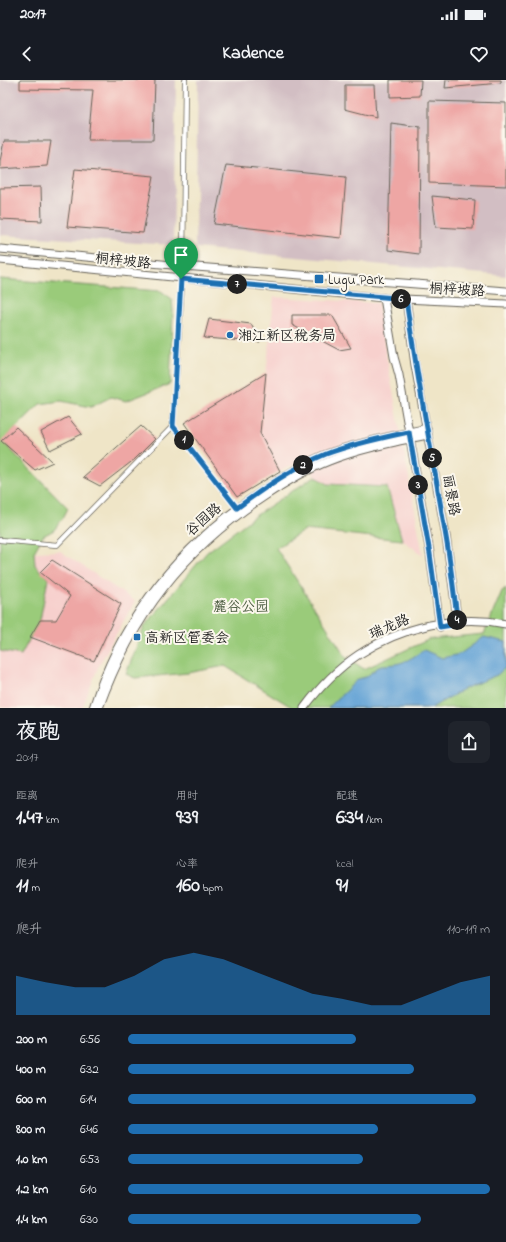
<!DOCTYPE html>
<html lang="zh">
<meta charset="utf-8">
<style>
:root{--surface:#171b24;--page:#20242c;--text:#f1f3f6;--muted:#9ea1a6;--accent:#1f6fb2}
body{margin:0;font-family:"Indie Flower","LXGW WenKai TC",sans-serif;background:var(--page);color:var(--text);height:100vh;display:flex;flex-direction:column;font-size:15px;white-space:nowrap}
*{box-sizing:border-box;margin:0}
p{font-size:13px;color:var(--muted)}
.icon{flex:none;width:22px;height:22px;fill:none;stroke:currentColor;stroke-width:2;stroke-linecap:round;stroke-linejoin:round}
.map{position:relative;height:628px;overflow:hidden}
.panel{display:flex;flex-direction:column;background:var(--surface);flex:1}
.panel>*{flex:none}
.pin{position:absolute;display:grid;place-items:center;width:34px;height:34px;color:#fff;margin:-41px -17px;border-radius:50% 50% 50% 0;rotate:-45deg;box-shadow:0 0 4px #0007}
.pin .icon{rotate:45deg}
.km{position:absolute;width:20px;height:20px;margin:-10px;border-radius:50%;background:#222;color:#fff;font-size:11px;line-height:20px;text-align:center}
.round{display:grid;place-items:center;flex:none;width:42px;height:42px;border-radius:8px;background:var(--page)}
.headline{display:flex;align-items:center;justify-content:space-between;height:68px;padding:0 16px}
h1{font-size:22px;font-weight:800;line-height:30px}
.metrics{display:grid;grid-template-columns:repeat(3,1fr);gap:6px;height:68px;padding:4px 16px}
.metrics div{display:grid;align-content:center}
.metrics b{font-size:20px;font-weight:800}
.metrics small{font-size:11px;font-weight:400}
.metrics p{font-size:11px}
.chart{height:112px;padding:8px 16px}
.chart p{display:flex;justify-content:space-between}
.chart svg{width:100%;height:72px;margin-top:4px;fill:var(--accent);opacity:.7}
ul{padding:0 16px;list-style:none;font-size:13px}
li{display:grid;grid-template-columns:64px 48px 1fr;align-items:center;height:30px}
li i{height:10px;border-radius:5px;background:var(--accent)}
.status{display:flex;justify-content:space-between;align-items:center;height:28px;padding:0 20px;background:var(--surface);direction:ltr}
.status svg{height:11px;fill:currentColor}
header{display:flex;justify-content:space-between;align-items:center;height:52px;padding:0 16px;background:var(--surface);font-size:18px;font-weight:800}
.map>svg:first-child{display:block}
.built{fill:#f7d0cd}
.industrial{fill:#d2bec3}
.green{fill:#9acb7a;stroke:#5b744b}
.water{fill:#63a3d5;stroke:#406078}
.building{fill:#eea6a4}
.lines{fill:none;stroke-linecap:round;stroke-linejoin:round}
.street-casing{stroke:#666258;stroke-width:6}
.secondary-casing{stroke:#666258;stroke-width:9}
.primary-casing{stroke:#666258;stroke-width:9}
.street{stroke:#fff;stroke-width:4.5}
.secondary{stroke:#fff;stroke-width:7}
.primary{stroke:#fff;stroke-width:7}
.route-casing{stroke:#fff;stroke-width:8}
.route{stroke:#1f6fb2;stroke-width:5}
.poi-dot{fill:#1f6fb2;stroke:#fbf7ec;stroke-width:1.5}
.labels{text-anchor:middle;stroke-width:4;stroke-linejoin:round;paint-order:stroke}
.street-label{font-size:14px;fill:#1c1c1c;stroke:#fbf7ec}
.poi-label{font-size:14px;fill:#1c1c1c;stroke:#fbf7ec;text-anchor:start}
.park-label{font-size:14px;fill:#48593d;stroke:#fbf7ec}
</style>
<div class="status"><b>20:17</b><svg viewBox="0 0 49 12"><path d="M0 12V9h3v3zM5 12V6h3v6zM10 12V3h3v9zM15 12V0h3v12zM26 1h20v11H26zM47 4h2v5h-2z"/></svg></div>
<header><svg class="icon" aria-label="back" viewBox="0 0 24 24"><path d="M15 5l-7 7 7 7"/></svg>Kadence<svg class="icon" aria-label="heart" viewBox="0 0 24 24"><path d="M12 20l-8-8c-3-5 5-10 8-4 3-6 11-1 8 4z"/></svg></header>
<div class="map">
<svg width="506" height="628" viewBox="0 0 506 628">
<rect width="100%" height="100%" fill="#fbf7ec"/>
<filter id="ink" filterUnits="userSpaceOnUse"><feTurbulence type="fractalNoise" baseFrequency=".025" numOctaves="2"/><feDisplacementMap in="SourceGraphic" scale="8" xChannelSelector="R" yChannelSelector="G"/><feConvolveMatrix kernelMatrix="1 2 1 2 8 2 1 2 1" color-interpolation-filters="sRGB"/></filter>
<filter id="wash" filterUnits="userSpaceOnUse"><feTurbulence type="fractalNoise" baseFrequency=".012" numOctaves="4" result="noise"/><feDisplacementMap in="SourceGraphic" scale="16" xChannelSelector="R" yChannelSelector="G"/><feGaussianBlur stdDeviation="0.9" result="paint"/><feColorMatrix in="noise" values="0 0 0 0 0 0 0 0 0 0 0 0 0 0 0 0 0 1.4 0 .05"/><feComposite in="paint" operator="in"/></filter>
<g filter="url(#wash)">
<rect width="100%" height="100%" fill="#efe5c7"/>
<path class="built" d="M274,217L378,223L387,279L423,475L402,460L387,407L328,404L315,396L305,380L280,391L260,353Z
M60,471L135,521L99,585L82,628H6L0,627V571L21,575L30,557L35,485L34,472Z"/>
<path class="industrial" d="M0,0H176L173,165L0,155Z
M198,0H506V196L195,168Z"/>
<path class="green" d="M0,199L161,211L172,219L173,232L170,304L126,321L111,317L91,327L61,321L40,324L2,361L68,428L63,438L54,450L43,456L34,472L35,485L48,499L40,540L21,575L0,571Z
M315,396L328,404L387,407L402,460L305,450L276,468L346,577L364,589L430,559L484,554L502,511L506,508V628H293L225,586L188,593L135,598L126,594L144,547L207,472L255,436Z"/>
<path class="water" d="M484,557L506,562V587L497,595L466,608L431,628H328L358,599L366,597L381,585C402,585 407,581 424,570L442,578L460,574Z"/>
<g id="blocks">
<path class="building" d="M20,0H155L153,60H88L93,10L20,9Z
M390,0H421L420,16L390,17Z
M446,0H501V3L445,8Z
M345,5H374L376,37L345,29Z
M429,21L506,23V106L429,103Z
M391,43L420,47L419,174L388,170Z
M4,61H51L47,86L0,89V81Z
M226,85L346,97L341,158L214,144Z
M75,89L154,96L143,153L67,147Z
M41,107L42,141L0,139V108Z
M432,116L475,120L473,149L436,147Z
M292,235H332L351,268L339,270L292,245Z
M209,239L251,244L260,262L204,258Z
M266,293L260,353L280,391L237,417L184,343Z
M68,337L82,354L50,370L41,352Z
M141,346L155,359L135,379L100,406L83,397Z
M16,347L53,382L35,390L1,361Z
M52,480L121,524L94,581L30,557L40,540H56L70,516L40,492Z"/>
</g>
</g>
<g filter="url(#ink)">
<use href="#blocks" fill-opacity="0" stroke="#666258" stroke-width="1"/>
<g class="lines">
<g class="street-casing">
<path id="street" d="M173,346L237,428
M0,460L57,465L173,346L183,186L185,0"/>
</g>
<g class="secondary-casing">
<path id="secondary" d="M384,218L394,277L399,295L430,473L440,547
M406,219L415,285L446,456L458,544
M93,628C123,533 183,462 267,408C286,395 306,382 327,374C359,362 394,356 427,348
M99,628C132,536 183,470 265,416C286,402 306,390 329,381C360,369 395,362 428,355
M304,628C319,608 337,589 358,575C401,547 455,534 506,544"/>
</g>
<g class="primary-casing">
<path id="primary" d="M0,169L183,186L506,211
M0,180L384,218L506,224"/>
</g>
<use href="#street" class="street"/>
<use href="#secondary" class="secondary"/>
<use href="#primary" class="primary"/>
</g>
</g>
<g class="lines" filter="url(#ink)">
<g class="route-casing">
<path id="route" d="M181,199L406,219C417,299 433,378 446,457C451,486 454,515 458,544L440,547L430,474L409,352C381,358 352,364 326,374C294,387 264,408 237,428L173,346Z"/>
</g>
<use href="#route" class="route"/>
</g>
<g class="poi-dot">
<rect x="314" y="194" width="10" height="10" rx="2"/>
<circle cx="230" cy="255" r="4"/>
<rect x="133" y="553" width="8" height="8" rx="2"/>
</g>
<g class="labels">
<g class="street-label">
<text transform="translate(123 180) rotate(6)" y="5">桐梓坡路</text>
<text transform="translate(457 209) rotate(3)" y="5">桐梓坡路</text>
<text transform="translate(452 415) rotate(80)" y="5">丽景路</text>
<text transform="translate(203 439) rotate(-41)" y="5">谷园路</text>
<text transform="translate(389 546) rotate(-23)" y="5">瑞龙路</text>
</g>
<g class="poi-label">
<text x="328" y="204">Lugu Park</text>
<text x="238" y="260">湘江新区税务局</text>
<text x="145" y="562">高新区管委会</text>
</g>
<g class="park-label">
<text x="241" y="531">麓谷公园</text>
</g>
</g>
</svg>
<div class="pin" style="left:181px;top:199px;background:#1e9e55"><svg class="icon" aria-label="arrive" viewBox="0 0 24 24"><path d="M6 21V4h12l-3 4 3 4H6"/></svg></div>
<b class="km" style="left:184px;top:360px">1</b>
<b class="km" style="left:303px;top:385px">2</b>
<b class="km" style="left:418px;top:405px">3</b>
<b class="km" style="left:457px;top:540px">4</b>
<b class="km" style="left:432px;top:378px">5</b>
<b class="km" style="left:401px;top:219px">6</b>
<b class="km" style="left:237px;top:204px">7</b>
</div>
<section class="panel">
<div class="headline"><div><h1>夜跑</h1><p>20:17</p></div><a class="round"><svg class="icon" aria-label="share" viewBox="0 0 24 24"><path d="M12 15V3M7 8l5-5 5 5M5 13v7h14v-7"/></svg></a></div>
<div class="metrics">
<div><p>距离</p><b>1.47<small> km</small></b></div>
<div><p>用时</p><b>9:39</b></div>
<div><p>配速</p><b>6:34<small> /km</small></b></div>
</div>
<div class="metrics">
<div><p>爬升</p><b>11<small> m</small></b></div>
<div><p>心率</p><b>160<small> bpm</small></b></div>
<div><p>kcal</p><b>91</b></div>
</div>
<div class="chart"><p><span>爬升</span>110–119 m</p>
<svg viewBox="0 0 160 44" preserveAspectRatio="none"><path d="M0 44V20L10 24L20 27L30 27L40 20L50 10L60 6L70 10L80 17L90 24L100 31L110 34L120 38L130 38L140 31L150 24L160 20V44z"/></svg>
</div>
<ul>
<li><b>200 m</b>6:56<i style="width:63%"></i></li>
<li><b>400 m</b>6:32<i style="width:79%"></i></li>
<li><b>600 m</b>6:14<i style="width:96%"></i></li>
<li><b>800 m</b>6:46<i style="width:69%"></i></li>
<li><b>1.0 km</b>6:53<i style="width:65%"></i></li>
<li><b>1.2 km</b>6:10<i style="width:100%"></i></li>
<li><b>1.4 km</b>6:30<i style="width:81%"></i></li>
</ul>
</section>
